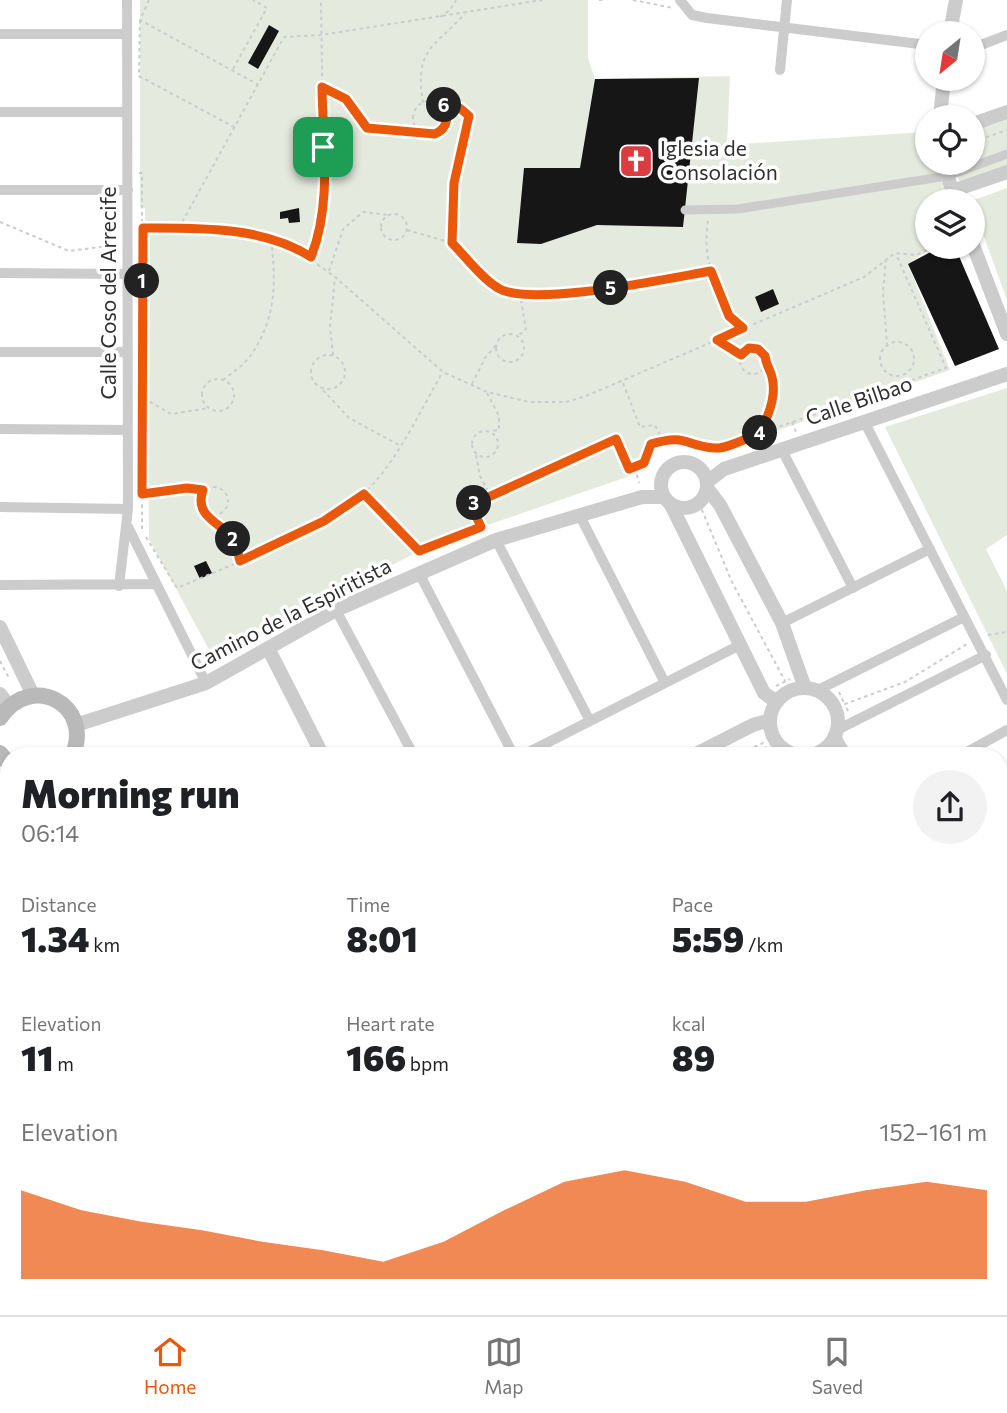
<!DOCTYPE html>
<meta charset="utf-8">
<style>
:root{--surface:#fff;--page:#f2f2f2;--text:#202124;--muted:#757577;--line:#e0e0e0;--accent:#ea580c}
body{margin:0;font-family:Commissioner,sans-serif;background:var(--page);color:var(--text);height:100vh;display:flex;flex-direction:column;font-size:26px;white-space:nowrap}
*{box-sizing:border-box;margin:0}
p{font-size:23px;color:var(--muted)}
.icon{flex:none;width:38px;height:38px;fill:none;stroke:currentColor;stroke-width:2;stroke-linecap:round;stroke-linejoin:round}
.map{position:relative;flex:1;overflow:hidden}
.panel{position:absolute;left:0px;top:747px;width:1008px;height:569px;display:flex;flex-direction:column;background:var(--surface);border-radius:28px 28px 0 0;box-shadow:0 2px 5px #0004}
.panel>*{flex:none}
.needle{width:46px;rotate:210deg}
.controls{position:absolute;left:915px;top:21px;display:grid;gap:14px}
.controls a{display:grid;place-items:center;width:70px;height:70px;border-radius:50%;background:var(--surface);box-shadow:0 2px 5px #0004;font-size:35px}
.pin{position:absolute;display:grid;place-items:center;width:60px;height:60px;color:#fff;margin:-30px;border-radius:14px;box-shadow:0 4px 10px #0006}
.km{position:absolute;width:35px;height:35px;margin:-18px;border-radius:50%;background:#222;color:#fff;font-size:19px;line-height:35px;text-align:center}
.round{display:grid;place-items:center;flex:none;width:74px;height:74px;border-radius:37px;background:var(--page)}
.summary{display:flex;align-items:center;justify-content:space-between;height:119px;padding:0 21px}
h1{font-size:38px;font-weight:800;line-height:52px}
.metrics{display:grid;grid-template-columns:repeat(3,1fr);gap:10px;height:119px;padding:7px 21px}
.metrics div{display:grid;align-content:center}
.metrics b{font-size:35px;font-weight:800}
.metrics small{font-size:19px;font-weight:400}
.metrics p{font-size:19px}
.chart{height:196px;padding:14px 21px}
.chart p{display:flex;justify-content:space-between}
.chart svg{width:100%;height:126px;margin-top:7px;fill:var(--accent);opacity:.7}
.tabs{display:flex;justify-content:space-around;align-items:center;height:98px;border-top:2px solid var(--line);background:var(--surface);font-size:19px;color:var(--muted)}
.tabs a{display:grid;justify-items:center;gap:4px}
.tabs .current{color:var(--accent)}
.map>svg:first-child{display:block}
.green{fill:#e4ebde}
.building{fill:#161616}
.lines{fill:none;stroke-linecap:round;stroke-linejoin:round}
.path{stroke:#ccc;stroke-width:2;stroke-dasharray:3.5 3.5;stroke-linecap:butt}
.pedestrian{stroke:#ccc;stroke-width:9}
.minor{stroke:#ccc;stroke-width:10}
.tertiary{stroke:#ccc;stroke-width:14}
.secondary{stroke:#b9b9b9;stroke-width:16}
.rail-casing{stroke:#848484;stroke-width:6}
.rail{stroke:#fff;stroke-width:3.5;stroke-dasharray:10;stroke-linecap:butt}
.route-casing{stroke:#fff;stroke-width:14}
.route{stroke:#ea580c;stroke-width:9}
.labels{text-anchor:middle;stroke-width:7;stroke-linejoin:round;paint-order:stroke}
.poi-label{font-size:21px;fill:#2f2f2f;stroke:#fff;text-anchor:start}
.street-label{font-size:21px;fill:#2f2f2f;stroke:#fff}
</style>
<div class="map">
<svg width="1007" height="1315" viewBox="0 0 1007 1315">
<rect width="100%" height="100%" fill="#fff"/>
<path class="green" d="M140,0H588V58L595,79L730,76L727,145L924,132L928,163H935L949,201H928V247H933L908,264L950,370L711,454L680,441L659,446L647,470L433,544L213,657L149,539L145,208L140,207Z
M1007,120V168L960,183L953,163H973V131Z
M1007,188V300L971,201Z
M1007,388V535L986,549L1007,591V674L885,427Z"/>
<path class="building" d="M269,25L279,31L258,69L248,63Z
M699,78L683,227L597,225L541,244L517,243L524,168H580L595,79Z
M299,208L300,222L289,223L288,218L280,219V212Z
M940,247H955L999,349L955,366L908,264Z
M773,289L779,304L761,312L755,297Z
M206,561L212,573L200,579L194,566Z"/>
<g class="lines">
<path class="path" d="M149,0L140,20L257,84
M599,0H604
M633,0L673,8
M440,17L450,10L456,0
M140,20L139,76L234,127
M233,69L267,8L253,0
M322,87L346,99L367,128L424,134
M413 118a17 17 0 1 1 34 0a17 17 0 1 1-34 0Z
M423,103C415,51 430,50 465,14
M441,106L456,105L469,116L454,183L452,242
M973,142L1007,130
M139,173H142V397
M381 227a13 13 0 1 1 26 0a13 13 0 1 1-26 0Z
M708,221C702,257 715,303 742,328
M0,222L69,251L116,245
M143,228L251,234L293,247L335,277L443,372L487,392L529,402H566L586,396L864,277L895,253L916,255L934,247
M179,228L284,37L321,35L542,0
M407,230L452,243L499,289L520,294L526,329L518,336
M311,256L321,232L324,207L321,0
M886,259L883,293L887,344
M329,271L343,229L363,212L388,215
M518,293L573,294L711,271
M496 348a14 14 0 1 1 28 0a14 14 0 1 1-28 0Z
M718,340L740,354
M880 359a17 17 0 1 1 34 0a17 17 0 1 1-34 0Z
M740 361a13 13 0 1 1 26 0a13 13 0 1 1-26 0Z
M311 372a17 17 0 1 1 34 0a17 17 0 1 1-34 0Z
M333,355L330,327L335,278
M202 395a16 16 0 1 1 32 0a16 16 0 1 1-32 0Z
M223,380C232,373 245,364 251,355C277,317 276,281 271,239
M623,383L640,427L655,425L662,440
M472,384L485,358L496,345
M323,390L349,418L399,445
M487,393L499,416V430L491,431
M792,422L796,432
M472 444a13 13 0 1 1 26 0a13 13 0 1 1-26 0Z
M762,432C769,409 781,387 765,366
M476,455L480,476L490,495
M635,468L639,483
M200 501a14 14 0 1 1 28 0a14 14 0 1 1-28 0Z
M142,493V397L171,414L209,408
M364,494L419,551L480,527L471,505L616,439L629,469L644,463L651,444L676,437L716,449L946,368L896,254
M699,503L732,582L785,681
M211,516L215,526L232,537L240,561C282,543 328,525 363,494C394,467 421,410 442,373
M142,529V494L187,488L203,490
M146,537L177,588L239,562
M988,635L1007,632
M0,661L9,678
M776,686L790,679
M839,692L844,703
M848,711L845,704L905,682L967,644
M735,756L763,743L771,756
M0,834L9,838
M999,1001L1007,1008"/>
<path class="pedestrian" d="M685,210L738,209L947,176L1007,154"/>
<path class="minor" d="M680,0L692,15L707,18L928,45
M0,34H127
M973,48L1007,35
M780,70L787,0
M0,112H127
M0,190H128
M0,273L127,274
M0,352H128
M864,421L1007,700
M0,429L128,430
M782,450L853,588
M0,507L128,509
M580,516L665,683
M128,527L206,683
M496,540L590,721
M419,573L514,756
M0,585L155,584
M119,586L128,509L127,0
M336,610L414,756
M782,623L930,549
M816,691L964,617
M837,730L986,655
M521,756L740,645
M960,756L1007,730
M0,792L9,795
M999,821L1007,817
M0,851L9,855
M999,1120L1007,1125
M999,1212L1007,1217
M786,1307L795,1315
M243,1315L255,1307"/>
<path class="tertiary" d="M950,33L956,0
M940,117L944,79
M973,124L1007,112
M943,163L956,201
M952,191L1007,172
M973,245L1007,334
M661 485a23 23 0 1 1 46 0a23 23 0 1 1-46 0Z
M707,482L724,469L1007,374
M707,488L720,505L782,623L805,688
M671,505L764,693L777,702
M0,627L33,695
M269,650L323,756
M770 722a34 34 0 1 1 68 0a34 34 0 1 1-68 0Z
M0,694L9,706
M76,725L206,683L336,610L496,540L642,497H664
M834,737L845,756
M692,756L753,725L770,720
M999,900L1007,896
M999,967L1007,974
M999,1027L1007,1032"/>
<path class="secondary" d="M0,718C31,671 95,705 72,756
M0,753L9,764
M999,1262L1007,1266"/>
<g class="rail-casing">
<path id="rail" d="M0,816L9,820
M829,1307L840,1315"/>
</g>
<use href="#rail" class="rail"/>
</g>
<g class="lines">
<g class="route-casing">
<path id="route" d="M322,87L346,99L367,128L435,134C448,128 450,116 441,106C454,101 460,108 469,116L454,183L452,243C466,257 481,278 498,288C530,308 670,278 711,271L729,316L743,328L717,340L741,355L749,348L758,349L765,356C766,365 770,369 772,377C777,397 768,414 761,433C748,437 728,449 715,448C684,446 688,433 651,444L644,463L629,469L616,439L471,505L481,527L419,551L364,494L324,521L240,561C238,555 237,545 233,539C223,523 193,518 203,490L187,488L142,494L143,228C198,228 263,226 311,257C332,204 323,144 322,87Z"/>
</g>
<use href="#route" class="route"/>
</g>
<defs>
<g id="church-square" transform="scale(1.75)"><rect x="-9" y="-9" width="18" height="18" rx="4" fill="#db3c41" stroke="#fff"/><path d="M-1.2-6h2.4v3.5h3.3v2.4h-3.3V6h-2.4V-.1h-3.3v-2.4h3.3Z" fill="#fff"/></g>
</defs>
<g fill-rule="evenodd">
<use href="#church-square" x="636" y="161"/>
</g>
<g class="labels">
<g class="poi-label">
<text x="660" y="156">Iglesia de<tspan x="660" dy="24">Consolación</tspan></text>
</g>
<g class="street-label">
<text transform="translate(109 293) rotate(-90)" y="7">Calle Coso del Arrecife</text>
<text transform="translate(859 401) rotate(-19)" y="7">Calle Bilbao</text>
<text transform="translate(291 615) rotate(-27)" y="7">Camino de la Espiritista</text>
</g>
</g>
</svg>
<div class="controls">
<a><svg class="needle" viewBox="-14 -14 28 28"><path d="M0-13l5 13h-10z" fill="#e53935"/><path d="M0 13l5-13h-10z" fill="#757577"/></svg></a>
<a><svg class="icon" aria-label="locate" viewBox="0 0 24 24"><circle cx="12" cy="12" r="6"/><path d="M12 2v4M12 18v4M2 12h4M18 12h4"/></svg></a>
<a><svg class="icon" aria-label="layers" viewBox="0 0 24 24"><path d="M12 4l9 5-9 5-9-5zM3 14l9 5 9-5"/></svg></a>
</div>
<div class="pin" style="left:323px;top:147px;background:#1e9e55"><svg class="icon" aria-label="arrive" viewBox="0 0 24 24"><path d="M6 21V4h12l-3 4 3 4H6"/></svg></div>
<b class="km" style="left:142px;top:281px">1</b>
<b class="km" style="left:233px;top:539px">2</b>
<b class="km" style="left:474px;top:503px">3</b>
<b class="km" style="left:760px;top:433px">4</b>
<b class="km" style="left:611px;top:288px">5</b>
<b class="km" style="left:444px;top:105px">6</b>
<section class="panel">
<div class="summary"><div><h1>Morning run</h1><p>06:14</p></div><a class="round"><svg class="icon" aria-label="share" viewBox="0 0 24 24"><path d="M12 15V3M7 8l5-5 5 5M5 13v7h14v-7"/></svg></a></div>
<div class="metrics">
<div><p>Distance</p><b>1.34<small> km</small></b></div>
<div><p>Time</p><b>8:01</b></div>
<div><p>Pace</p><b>5:59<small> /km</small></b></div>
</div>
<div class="metrics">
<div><p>Elevation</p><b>11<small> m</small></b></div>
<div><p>Heart rate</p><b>166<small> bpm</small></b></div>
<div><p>kcal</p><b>89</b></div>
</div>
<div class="chart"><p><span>Elevation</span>152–161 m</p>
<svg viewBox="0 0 160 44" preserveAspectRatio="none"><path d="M0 44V13L10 20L20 24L30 27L40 31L50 34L60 38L70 31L80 20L90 10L100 6L110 10L120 17L130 17L140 13L150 10L160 13V44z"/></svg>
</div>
</section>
</div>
<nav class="tabs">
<a class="current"><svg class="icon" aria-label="home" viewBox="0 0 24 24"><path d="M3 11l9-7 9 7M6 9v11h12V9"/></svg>Home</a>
<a><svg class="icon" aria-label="map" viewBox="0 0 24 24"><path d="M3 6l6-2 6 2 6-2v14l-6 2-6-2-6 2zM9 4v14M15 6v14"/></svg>Map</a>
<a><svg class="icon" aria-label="saved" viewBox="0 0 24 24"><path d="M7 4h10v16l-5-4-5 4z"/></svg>Saved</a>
</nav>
